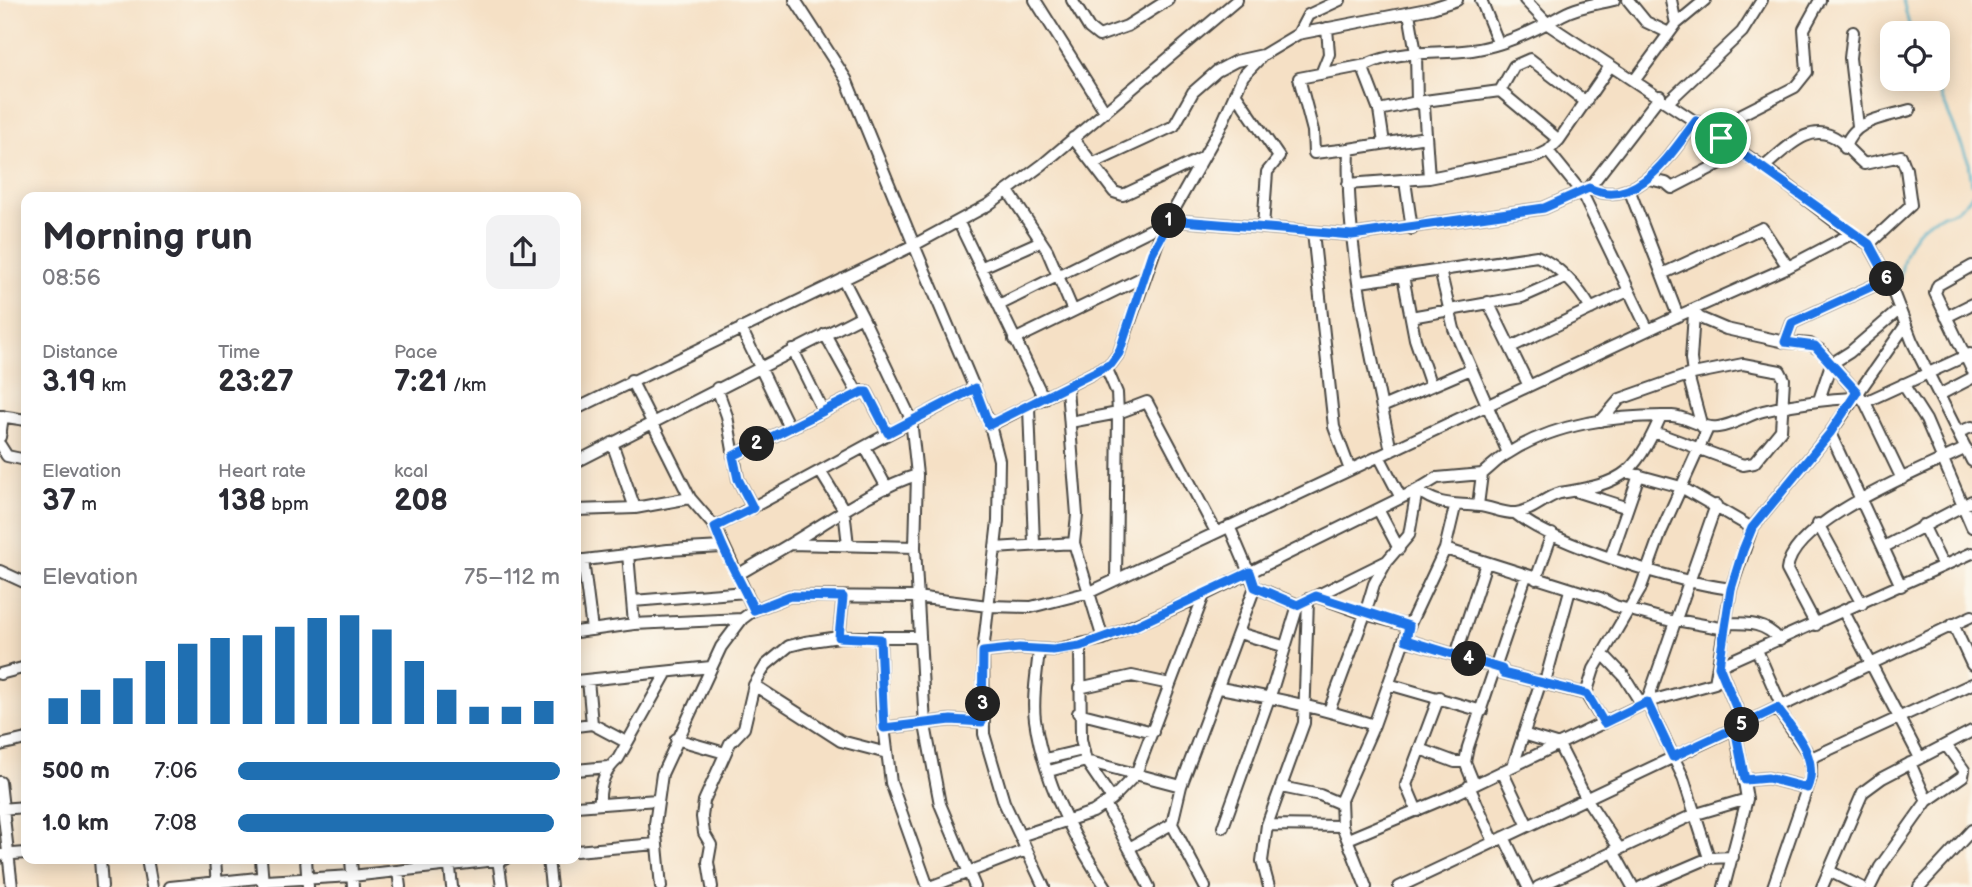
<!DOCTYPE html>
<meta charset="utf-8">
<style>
:root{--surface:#fff;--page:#f2f2f3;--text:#2b2b33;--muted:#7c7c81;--accent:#1f6fb2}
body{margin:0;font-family:"Balsamiq Sans",sans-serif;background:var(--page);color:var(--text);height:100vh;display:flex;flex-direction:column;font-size:26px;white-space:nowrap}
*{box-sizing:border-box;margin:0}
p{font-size:23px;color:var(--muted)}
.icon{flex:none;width:38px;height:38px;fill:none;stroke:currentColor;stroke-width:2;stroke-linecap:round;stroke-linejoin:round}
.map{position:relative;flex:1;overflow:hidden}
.sheet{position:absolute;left:21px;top:192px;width:560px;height:672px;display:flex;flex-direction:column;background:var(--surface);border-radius:14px;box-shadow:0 4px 18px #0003}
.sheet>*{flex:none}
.controls{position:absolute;left:1880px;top:21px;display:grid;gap:14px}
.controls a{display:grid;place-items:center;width:70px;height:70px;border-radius:14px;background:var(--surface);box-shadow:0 4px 18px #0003;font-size:35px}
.pin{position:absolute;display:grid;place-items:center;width:60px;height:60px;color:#fff;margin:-30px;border:4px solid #fff;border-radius:50%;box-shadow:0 2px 7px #0007}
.km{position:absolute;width:35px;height:35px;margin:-18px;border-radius:50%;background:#222;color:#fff;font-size:19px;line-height:35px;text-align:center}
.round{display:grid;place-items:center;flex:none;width:74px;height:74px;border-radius:14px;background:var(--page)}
.summary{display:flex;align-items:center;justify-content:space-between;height:119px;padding:0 21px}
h1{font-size:38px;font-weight:700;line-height:52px}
.metrics{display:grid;grid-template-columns:repeat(3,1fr);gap:10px;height:119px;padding:7px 21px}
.metrics div{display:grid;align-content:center}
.metrics b{font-size:30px;font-weight:700}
.metrics small{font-size:19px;font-weight:400}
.metrics p{font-size:19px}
.chart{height:196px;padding:14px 21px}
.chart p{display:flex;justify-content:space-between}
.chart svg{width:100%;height:126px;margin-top:7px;stroke:var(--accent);stroke-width:6}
ul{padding:0 21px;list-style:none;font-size:23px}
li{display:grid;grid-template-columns:112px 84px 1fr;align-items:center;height:52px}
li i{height:18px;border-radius:9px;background:var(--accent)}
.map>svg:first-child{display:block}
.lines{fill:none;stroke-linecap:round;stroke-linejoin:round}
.stream{stroke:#44abc4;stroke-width:2.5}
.minor-casing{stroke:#494642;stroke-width:14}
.minor{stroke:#fff;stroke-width:10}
.route-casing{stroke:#fff;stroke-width:14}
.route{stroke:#1a73e8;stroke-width:9}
</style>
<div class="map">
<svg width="1972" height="887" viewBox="0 0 1972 887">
<rect width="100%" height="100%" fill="#fbf7ec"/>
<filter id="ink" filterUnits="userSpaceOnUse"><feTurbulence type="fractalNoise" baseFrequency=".0143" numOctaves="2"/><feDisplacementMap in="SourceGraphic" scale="14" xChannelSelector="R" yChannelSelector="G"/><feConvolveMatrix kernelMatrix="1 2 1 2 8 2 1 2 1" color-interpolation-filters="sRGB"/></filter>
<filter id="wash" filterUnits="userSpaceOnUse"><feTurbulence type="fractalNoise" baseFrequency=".00686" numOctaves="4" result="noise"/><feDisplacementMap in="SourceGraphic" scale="28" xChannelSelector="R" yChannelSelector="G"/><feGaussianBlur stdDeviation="1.57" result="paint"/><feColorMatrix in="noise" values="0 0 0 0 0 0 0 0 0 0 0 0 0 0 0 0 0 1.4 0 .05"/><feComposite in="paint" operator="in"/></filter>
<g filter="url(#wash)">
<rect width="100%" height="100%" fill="#f5e0c5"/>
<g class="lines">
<path class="stream" d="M1903,0L1911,33
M1934,79L1969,163L1972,184
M1898,290C1902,266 1904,243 1923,226C1940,210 1959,218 1972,194"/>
</g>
</g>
<g filter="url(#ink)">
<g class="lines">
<g class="minor-casing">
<path id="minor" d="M795,0L846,79L914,245L988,205L1042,165L1237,0
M1035,0L1105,111
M1072,0L1089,28L1099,36L1127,26L1168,0
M1481,0L1498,42
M1525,0L1549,25L1764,167L1851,234L1869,244L1888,279L1912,341L1972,461
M1628,0L1646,22L1669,33
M1671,0L1676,24
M1409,13L1416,53L1417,102L1424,106L1429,178
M1853,32L1850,58L1858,126
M1298,34L1308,15L1340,0
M1321,74L1329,54L1327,28
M1634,81L1676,24L1705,0
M1500,91L1514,66L1530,59L1586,102
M1235,93L1279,157L1267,172L1263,227
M1668,102L1742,32L1762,0
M1379,110L1417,102L1500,91L1559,140
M1073,138L1114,192L1123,195L1202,158
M1721,138L1742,114L1795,87L1807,72L1804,29L1820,0
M1384,143L1379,110L1364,71L1366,65C1399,49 1437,55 1472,50C1503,46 1536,30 1562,15C1578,6 1597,4 1614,0
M1845,148C1853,119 1884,118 1910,110
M1349,149L1314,153L1313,131L1299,78L1366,65
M1548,151L1582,193L1648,330
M1094,163L1174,126L1193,92L1217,71L1236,61L1263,55
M1764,167C1785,150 1811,118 1840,141C1848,148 1856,157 1864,164L1901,156L1906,169L1911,205L1869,244
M1649,179L1666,183L1672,188L1742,152
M1405,181L1412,229
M1348,184L1429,178L1536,157L1548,151L1559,140L1610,66
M1589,188C1637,211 1671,153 1696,121
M1629,189L1678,316
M1008,191L1047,250L1073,311
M959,223L1044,399
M1313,232L1334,427L1350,470
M1972,266L1938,285L1935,293L1972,370
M980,268L1041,241
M1440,270L1454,329L1508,453
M1662,274L1762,228L1788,267
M1403,276L1415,339L1431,386
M843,279L862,316
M1360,282L1537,256C1559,266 1579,288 1591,309
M1488,302L1529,386
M999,305L1170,220L1352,235L1544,208L1589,188L1660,96
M1691,310L1700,318L1726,329L1785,342L1810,344L1820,350L1865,402L1902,479
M1411,317L1522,297L1565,278
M1946,317L1972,304
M741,328L789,427
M825,334L856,390L867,392L888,433
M1014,340L1143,277
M1785,342L1792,323L1888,279
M1511,347L1628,291
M793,350L823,411
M1106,367L1117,393L1118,413L1116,580
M1693,374L1691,359L1694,313
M1688,375L1702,427
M631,380L690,498L715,527L754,610
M1903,384L1926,420L1972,527
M717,388L727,416L738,479L753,508
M1067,389L1077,515L1074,543L1103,639
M1939,395L1972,378
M1819,400L1831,364L1850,352L1900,309
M1865,402L1970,354
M1029,407L1034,544
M1382,407L1471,369
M576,409L914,245L990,425L999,460L998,521L983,652L984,734L1004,802L1044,887
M0,416L26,420
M1601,421L1620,399L1688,375L1743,364L1780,371L1784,379L1781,430L1754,463L1743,465L1654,432
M1070,422L1118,413L1147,402L1216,532
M990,425L1111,364L1119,353L1161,233L1220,128L1243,76L1263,55L1298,34L1432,8L1457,0
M1958,432L1972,427
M1830,433L1901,586
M0,437L3,416
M612,443L635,508
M0,445L7,456L26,460
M865,447L887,488
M1391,451C1371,353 1345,250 1349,149L1426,137
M733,456L862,392
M1379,456L1401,498
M576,462L862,316L911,419L917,475L915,547L925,725L940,804L975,887
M820,471L844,510L848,545
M1626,472L1681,487L1752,528
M1578,492L1625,507
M1478,505L1482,474C1491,467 1498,459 1507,454C1554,423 1618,415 1672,416C1689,417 1700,429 1718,427C1735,425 1747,415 1763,411C1793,404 1822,399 1853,398
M576,510L635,508L690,498
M1379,511L1399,549
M1515,513C1555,546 1678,582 1731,589
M1818,524L1862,604
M1923,525L1943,566
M715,527C802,482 887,433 975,388
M790,544C827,522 876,487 917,475
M1884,547L1972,501
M995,548L1074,543
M1445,549L1600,598L1615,606L1675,622
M628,554L634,624
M1611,556L1639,475
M583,560L592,630
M576,561L668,550L722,547
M1387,561L1409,535L1417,490L1437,478L1482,474
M0,571L26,583
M739,574L790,544L915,547
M1536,579L1552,534
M1255,587L1298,605L1387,561L1374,584L1365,614L1316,596
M633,601L746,592
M1844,612L1920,758
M1676,620L1726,629
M1725,623C1748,623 1764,622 1780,640
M1953,624L1972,665
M1816,625L1787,570C1791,520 1925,469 1966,448
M576,632L634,624L742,619
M1239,633L1283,646
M839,637L843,597
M880,639L882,710L891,783L928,887
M1406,640L1502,669L1503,673L1586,694
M1080,646L1081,739L1086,761L1112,799
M1039,650C1037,673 1032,697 1035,720C1043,778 1073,838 1106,887
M1757,650L1781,705
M983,652L1019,648L1053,650L1103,639L1204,595L1417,490C1441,507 1452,503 1479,506C1491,507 1504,514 1516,513C1533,511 1545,497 1560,493C1582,489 1609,486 1627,471C1642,458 1653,434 1661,416
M1603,654L1624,676L1642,705
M1456,655L1486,563
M0,674L26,667
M588,680L592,724
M576,681L711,667
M1545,682L1570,590
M1388,684L1482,711
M754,685L841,741L887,753
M1079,688L1132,676L1170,684
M1220,688C1273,698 1322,708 1374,725
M1777,708L1811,758
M1329,711L1365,614L1409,626
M1078,713L1153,732
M1604,723L1586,694L1594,669L1640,590L1661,532L1708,428
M1743,724L1719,666L1972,553
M576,726L592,724L626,742
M884,728L951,720L982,722
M1523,734L1559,745L1586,798L1619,848
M676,739L725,753
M0,745L26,739
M1420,749L1455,762H1465
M1045,759L1083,750
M1513,766L1541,681
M576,770L608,767
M1049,771L1086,761L1181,786
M1502,771L1528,826
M1745,780L1768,778L1807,788
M0,782L12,887
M1474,784L1465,762L1468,747L1526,576
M1469,786L1494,842
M1281,787L1320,795L1341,804
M1927,801L1963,776L1964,770L1946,745
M600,803C599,785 604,771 618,759L667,672
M1105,804L1129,848
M576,806L657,800
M0,809L26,807
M1417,811L1406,785L1439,697
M1267,825L1342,826
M1223,827L1273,687L1298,605
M1020,836L1093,812L1112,799L1136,774L1204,595
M1504,837L1528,887
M1348,839L1453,795L1647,702L1716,505
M576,851L656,844
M1613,851L1633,887
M0,855L26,853
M1709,858L1683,777L1647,702L1715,683L1731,589L1752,528L1830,433L1905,326
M100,859L102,887
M147,859L152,887
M215,859L217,887
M261,859L263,884
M306,859L308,887
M351,859L353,887
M449,859L452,887
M498,859L502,887
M548,859L551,887
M398,871L400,887
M1829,871L1861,887
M170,887L258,878L266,881L352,876L505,859
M661,887L655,824L662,774L721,647L742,619L754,610L790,596L916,597L988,606L1031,607L1090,592L1678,316L1788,267L1851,234
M712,887L708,862L711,845L704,833L702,817L704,801L730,743L744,728L754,685L766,665L789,646L805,642L839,637H919
M930,887L1026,850
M1149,887L1129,848L1172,824
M1205,887L1172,824L1181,786L1255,587L1229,526
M1269,887L1262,861L1267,825L1304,723L1308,599
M1366,887L1342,826L1341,800L1374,725L1409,626L1445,549L1455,507
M1399,887L1972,616
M1538,887L1693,815L1747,799
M1641,887L1709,858L1733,857
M1724,887L1747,799L1735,728
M1773,887L1811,777V758L1972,684
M1822,887L1863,792L1882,778L1972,731
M1870,887L1880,867L1927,801L1910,763
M1919,887L1972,830"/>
</g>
<use href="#minor" class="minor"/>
</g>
</g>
<g class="lines" filter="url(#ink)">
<g class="route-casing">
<path id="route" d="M1721,138L1696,121C1671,153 1637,211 1589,188L1544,208L1352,235L1170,220L1152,253L1119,353L1111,364L989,425L975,388L888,433L867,392H862L733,456L738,479L753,508L715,527C725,556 741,582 754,610L790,596L843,597L839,637L880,639L884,728L951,720L982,722L983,652L1019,648L1053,650L1080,646L1135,626L1250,572L1255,587L1297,605L1316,596L1409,626L1406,640L1502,669L1503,673L1587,694L1604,723L1647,702L1673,757L1679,754L1735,728L1777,708C1794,732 1820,757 1807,788L1768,778L1745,780L1735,728L1743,724L1719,666L1731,589L1743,550L1752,528L1830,433L1857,392L1815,346L1785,342L1792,323L1888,279L1869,244L1721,138"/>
</g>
<use href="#route" class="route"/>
</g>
</svg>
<div class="controls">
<a><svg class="icon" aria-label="locate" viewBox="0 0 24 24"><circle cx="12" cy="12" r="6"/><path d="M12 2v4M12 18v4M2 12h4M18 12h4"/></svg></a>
</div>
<div class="pin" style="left:1721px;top:138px;background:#1e9e55"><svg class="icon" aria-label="arrive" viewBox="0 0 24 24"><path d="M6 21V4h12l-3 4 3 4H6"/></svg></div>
<b class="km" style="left:1169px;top:221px">1</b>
<b class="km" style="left:757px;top:444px">2</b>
<b class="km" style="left:983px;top:704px">3</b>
<b class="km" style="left:1469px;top:659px">4</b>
<b class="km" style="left:1742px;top:725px">5</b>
<b class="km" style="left:1887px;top:279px">6</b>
<section class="sheet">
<div class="summary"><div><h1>Morning run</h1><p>08:56</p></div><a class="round"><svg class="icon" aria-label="share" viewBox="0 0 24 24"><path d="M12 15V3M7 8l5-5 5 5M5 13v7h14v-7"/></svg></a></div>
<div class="metrics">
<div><p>Distance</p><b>3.19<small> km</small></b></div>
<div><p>Time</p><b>23:27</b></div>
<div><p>Pace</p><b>7:21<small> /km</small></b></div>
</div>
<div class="metrics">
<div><p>Elevation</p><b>37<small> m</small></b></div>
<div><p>Heart rate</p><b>138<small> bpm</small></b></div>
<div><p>kcal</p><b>208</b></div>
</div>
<div class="chart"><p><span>Elevation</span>75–112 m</p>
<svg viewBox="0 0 160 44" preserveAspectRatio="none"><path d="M5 44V35M15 44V32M25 44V28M35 44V22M45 44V16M55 44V14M65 44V13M75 44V10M85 44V7M95 44V6M105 44V11M115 44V22M125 44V32M135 44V38M145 44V38M155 44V36"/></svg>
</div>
<ul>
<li><b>500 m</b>7:06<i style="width:100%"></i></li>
<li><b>1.0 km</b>7:08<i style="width:98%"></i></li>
</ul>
</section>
</div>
